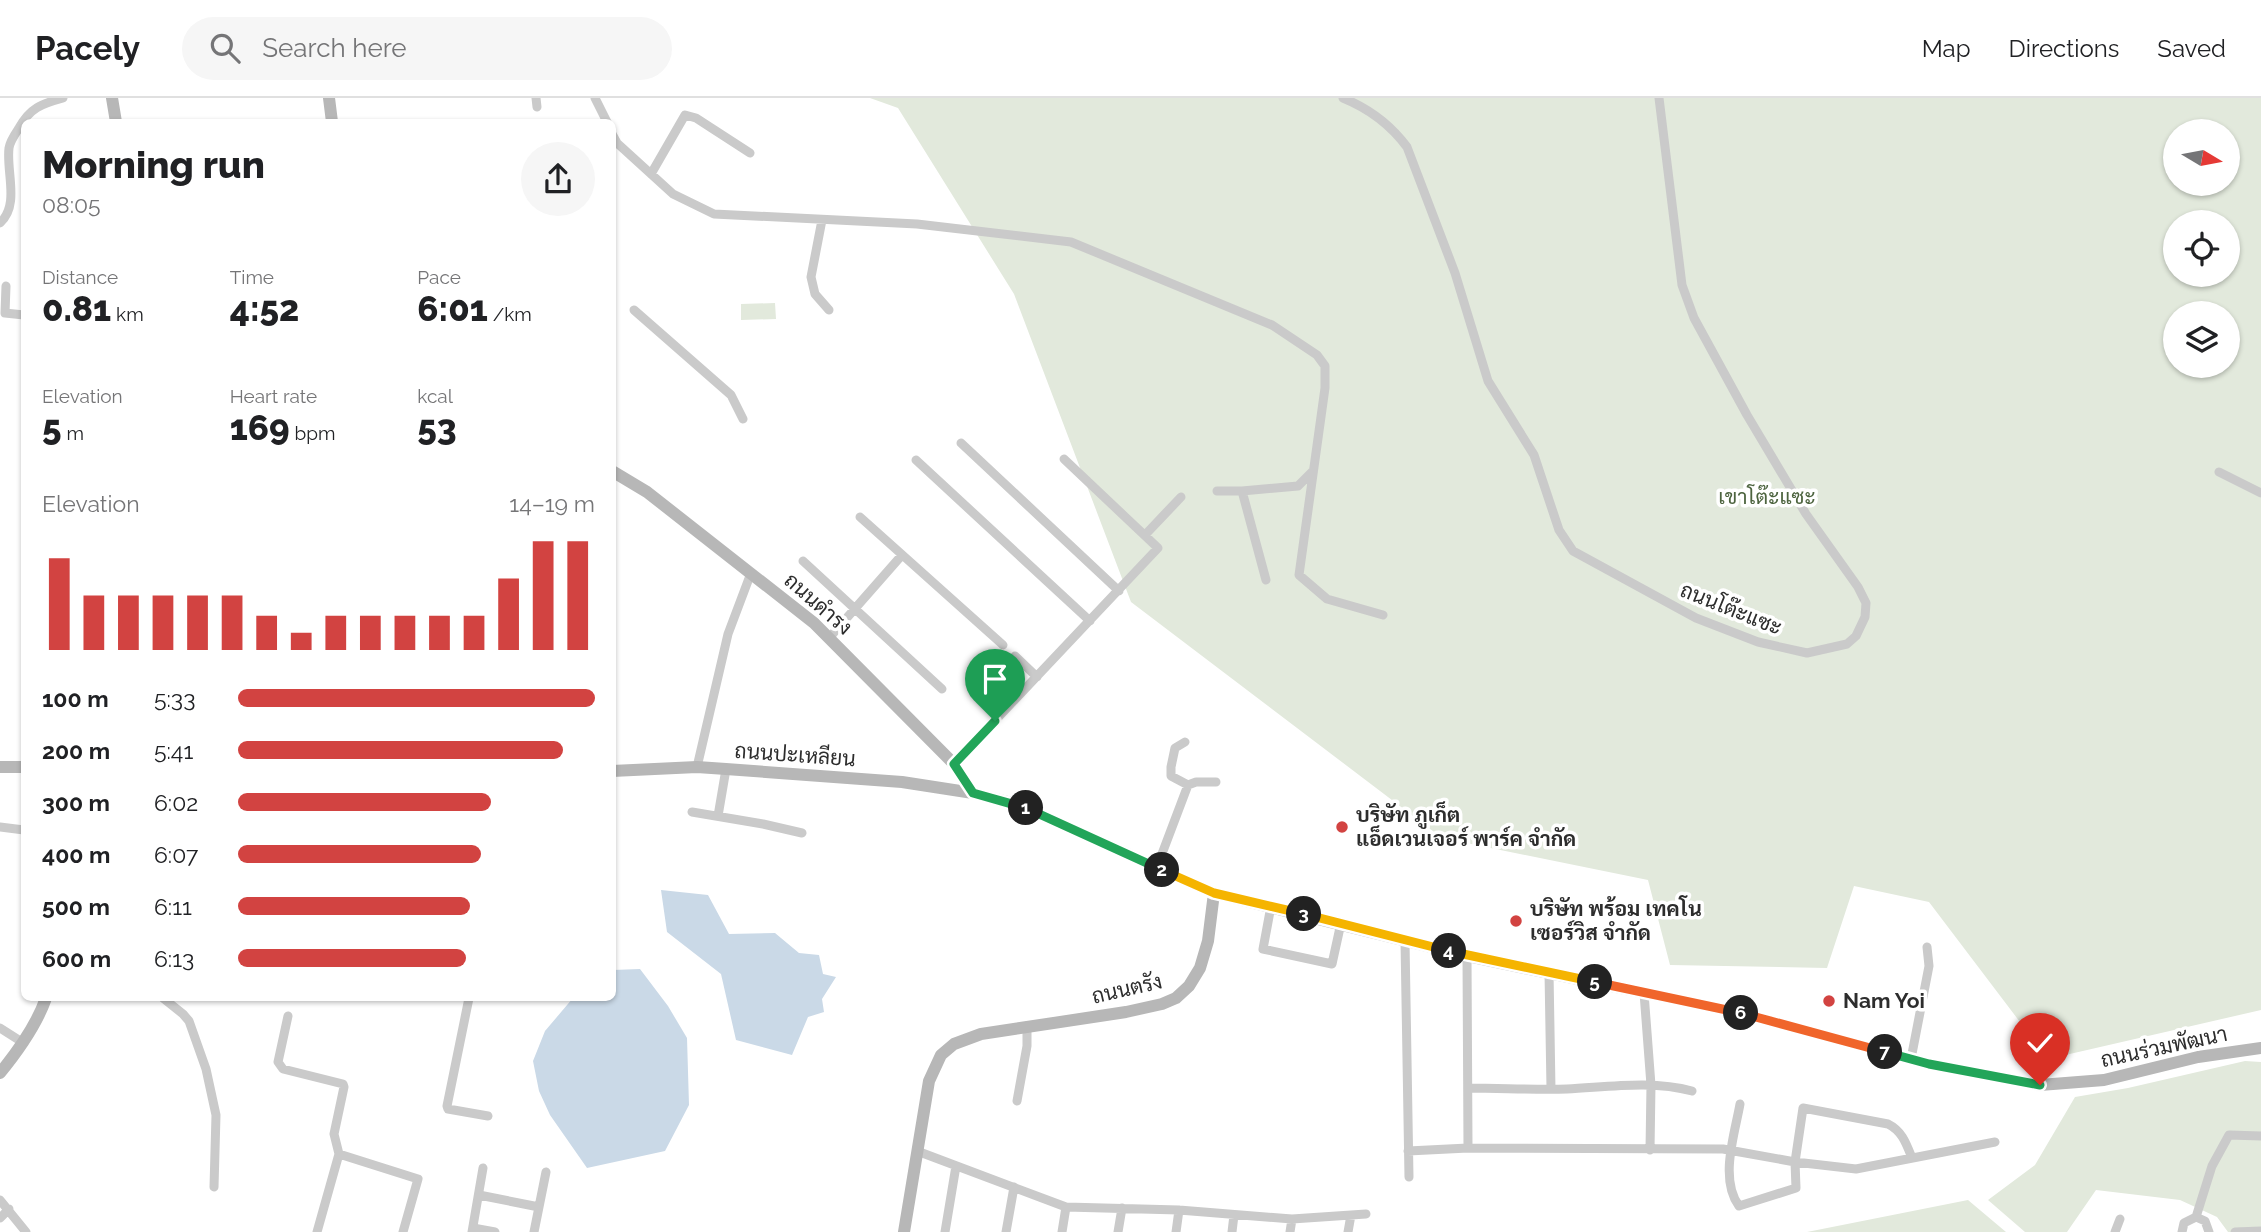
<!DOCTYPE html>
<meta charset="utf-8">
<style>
:root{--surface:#fff;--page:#f6f6f6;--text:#202124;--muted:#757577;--line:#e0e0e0;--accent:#d24341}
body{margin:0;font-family:Raleway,Sarabun,sans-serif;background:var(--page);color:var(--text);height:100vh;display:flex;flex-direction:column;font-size:26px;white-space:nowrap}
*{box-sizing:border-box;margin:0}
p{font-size:23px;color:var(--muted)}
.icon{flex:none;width:38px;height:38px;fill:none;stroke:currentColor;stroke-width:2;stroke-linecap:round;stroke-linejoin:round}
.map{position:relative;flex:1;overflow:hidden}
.drawer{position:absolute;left:21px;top:21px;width:595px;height:882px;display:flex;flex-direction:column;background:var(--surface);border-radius:10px;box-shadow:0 2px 5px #0004}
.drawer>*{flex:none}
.needle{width:46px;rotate:100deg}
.controls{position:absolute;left:2163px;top:21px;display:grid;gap:14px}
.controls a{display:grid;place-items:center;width:77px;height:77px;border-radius:50%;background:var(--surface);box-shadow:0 2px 5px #0004;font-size:35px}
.pin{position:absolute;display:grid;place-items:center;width:60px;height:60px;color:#fff;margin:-72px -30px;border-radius:50% 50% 50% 0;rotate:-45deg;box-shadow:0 0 7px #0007}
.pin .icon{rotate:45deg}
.km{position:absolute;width:35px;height:35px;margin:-18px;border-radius:50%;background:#222;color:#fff;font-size:19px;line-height:35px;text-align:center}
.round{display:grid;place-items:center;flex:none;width:74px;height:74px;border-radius:37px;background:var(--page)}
.summary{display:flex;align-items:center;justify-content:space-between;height:119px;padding:0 21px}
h1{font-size:38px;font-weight:800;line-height:52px}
.metrics{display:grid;grid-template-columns:repeat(3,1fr);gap:10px;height:119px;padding:7px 21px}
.metrics div{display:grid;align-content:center}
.metrics b{font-size:35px;font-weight:800}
.metrics small{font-size:19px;font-weight:400}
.metrics p{font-size:19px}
.chart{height:196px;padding:14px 21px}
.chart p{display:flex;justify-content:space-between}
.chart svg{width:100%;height:126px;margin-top:7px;stroke:var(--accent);stroke-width:6}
ul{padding:0 21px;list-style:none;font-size:23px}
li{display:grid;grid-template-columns:112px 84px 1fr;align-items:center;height:52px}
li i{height:18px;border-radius:9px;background:var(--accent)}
header{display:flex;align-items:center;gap:42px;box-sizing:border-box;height:98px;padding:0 35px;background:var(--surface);border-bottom:2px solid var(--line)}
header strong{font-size:33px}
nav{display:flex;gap:38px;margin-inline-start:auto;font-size:24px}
.search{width:490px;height:63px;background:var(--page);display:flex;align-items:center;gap:18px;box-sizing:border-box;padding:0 24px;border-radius:38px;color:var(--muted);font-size:26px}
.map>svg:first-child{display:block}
.green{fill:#e2e9dc;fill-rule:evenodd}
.water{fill:#cad9e7}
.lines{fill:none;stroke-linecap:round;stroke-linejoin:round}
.street{stroke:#cacaca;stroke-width:9}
.secondary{stroke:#b7b7b7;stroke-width:12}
.split-1-casing{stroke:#fff;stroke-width:14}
.split-2-casing{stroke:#fff;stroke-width:14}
.split-3-casing{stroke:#fff;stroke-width:14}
.split-4-casing{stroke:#fff;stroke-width:14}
.split-5-casing{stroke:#fff;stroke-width:14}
.split-6-casing{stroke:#fff;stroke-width:14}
.split-7-casing{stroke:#fff;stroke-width:14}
.split-8-casing{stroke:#fff;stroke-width:14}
.split-1{stroke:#22a559;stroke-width:9}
.split-2{stroke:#22a559;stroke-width:9}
.split-3{stroke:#f5b400;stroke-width:9}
.split-4{stroke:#f5b400;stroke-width:9}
.split-5{stroke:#f5b400;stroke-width:9}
.split-6{stroke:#f0652b;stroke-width:9}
.split-7{stroke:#f0652b;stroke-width:9}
.split-8{stroke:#22a559;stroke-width:9}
.poi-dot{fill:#d24341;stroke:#fff;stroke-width:2.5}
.labels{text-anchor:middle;stroke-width:7;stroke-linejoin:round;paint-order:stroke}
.park-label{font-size:21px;fill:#4d643f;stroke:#fff}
.street-label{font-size:21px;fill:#2d2d2d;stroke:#fff}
.poi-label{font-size:21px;font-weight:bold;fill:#2d2d2d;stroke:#fff;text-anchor:start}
</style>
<header>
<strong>Pacely</strong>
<div class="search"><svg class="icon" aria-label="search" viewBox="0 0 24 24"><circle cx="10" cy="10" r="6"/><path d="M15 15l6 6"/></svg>Search here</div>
<nav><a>Map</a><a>Directions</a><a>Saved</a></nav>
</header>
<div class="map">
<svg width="2261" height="1134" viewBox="0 0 2261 1134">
<rect width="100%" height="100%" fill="#fff"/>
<path class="green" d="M870,0H2261V912L2048,961L1929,804L1854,788L1827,870L1670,867L1648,782L1442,740L1131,504L1014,196L898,10ZM2175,33H2228V86H2175ZM2175,124H2228V177H2175ZM2175,215H2228V268H2175Z
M775,205L776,221L741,222V206Z
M2245,963L2261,964V1134H2228L2217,1119L2180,1102L2096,1092L2067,1134H2025L1988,1102L2035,1067L2075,999L2128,990Z
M1968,1102L2006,1134H1807Z"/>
<path class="water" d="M661,792L708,797L729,836L775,835L799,855L819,857L823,876L836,879L822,901L824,914L808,919L792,957L736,942L721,876L667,834Z
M640,871L668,908L687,940L689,1007L665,1053L587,1070L550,1017L539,993L533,963L545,933L573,900H612L613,872Z"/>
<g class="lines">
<path class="street" d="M536,0L537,9
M595,0L607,24
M1343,0C1370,11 1390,26 1407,49L1455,175L1488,283L1534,357L1559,432L1573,453L1696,520L1758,544L1807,555L1847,546L1856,538L1865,519L1866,505L1858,489L1806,416L1747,317L1694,220L1682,187L1659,0
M612,36L617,45L673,96L714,116L917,126L1071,144L1272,227L1317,257L1325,268V290L1299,477L1327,501L1383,517
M651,76L685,17L696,20L750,55
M822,122L811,179L815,196L829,212
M0,125C20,107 6,74 9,50C10,43 15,36 19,30C30,10 41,6 63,0
M6,188L5,215L24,217
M634,212L731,297L743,321
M961,345L1119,493
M916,362L1090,523
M2219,374L2261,395
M1217,393H1242L1298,388L1312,374
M1242,393L1266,482
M860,419L1003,547
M1145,437L1181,399
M803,463L942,591
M830,539L902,457
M1015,558L1037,579
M954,666L1158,450L1064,361
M697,669L728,536L751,475
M1188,687L1196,684H1216
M692,714L763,726L802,735
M718,718L726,671
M0,729L24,732
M1157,769L1188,687L1171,678V669L1175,650L1185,644
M1271,808L1263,851L1332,866L1341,825
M1405,843L1409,1079
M1467,858L1468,1050
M1549,874L1551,991
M1644,895L1651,987L1650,1052
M163,900L183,916L189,923L206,971L216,1017L214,1089
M469,900L447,1008L448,1011L488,1018
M288,918L278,964L283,971L343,986L344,989L334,1036L339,1056L317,1134
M0,930L22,944
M1911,961L1929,868L1927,849
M1469,990C1502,990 1534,992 1567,991C1608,989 1652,982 1692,993
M1017,1003L1027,948V928
M1740,1006C1735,1035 1719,1081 1739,1108L1796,1090L1795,1064L1803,1010L1888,1026C1902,1033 1906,1045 1912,1060
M917,1053L1066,1109L1179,1112L1292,1121L1366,1116
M1408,1053L1468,1050L1723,1051L1795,1064L1856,1071L1995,1044
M339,1056L418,1081L403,1134
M479,1097L539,1109
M0,1102L26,1134
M2196,1119L2212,1068L2229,1037L2261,1038
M0,1120L9,1111
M473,1130L495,1134
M472,1134L483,1070
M534,1134L546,1074
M945,1134L956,1068
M1006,1134L1014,1089
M1062,1134L1066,1109
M1118,1134L1122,1110
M1176,1134L1179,1112
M1232,1134L1234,1117
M1290,1134L1292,1121
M1348,1134L1351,1117
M2115,1134L2120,1121
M2182,1134L2184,1125L2196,1119L2205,1123L2209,1134
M2235,1134L2261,1133"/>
<path class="secondary" d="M112,0L116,24
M329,0L332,24
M612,373L647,394L814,525L954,666L973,695
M0,669H24
M612,673L697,669L726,671L902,684L973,695L1019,707L1214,795L1467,858L1736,914L1929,966L2040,987L2104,982L2198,959L2261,950
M0,975C18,953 37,926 46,900
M904,1134L929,983L941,957L954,946L981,936L1126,914L1162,906L1176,900L1189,888L1200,870L1208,843L1214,795"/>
</g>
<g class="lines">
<g class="split-1-casing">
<path id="split-1" d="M995,623L954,666L973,695L1026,710"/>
</g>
<g class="split-2-casing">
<path id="split-2" d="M1026,710L1162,772"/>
</g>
<g class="split-3-casing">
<path id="split-3" d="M1162,772L1214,795L1304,816"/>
</g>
<g class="split-4-casing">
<path id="split-4" d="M1304,816L1449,853"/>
</g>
<g class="split-5-casing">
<path id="split-5" d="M1449,853L1595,884"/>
</g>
<g class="split-6-casing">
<path id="split-6" d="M1595,884L1741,915"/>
</g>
<g class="split-7-casing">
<path id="split-7" d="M1741,915L1885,954"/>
</g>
<g class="split-8-casing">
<path id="split-8" d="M1885,954L1929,966L2040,987"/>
</g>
<use href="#split-1" class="split-1"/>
<use href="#split-2" class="split-2"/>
<use href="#split-3" class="split-3"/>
<use href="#split-4" class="split-4"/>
<use href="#split-5" class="split-5"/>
<use href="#split-6" class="split-6"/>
<use href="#split-7" class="split-7"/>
<use href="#split-8" class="split-8"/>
</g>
<g class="poi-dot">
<circle cx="1342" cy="729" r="7"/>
<circle cx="1516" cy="823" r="7"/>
<circle cx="1829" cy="903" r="7"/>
</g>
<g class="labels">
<g class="park-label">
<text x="1767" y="406">เขาโต๊ะแซะ</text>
</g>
<g class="street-label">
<text transform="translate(818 506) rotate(41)" y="7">ถนนดำรง</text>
<text transform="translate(1731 511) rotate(22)" y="7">ถนนโต๊ะแซะ</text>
<text transform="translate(795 657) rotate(4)" y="7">ถนนปะเหลียน</text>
<text transform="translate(1127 891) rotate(-13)" y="7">ถนนตรัง</text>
<text transform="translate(2164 949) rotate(-12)" y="7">ถนนร่วมพัฒนา</text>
</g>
<g class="poi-label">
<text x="1356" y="724">บริษัท ภูเก็ต<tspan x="1356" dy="24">แอ็ดเวนเจอร์ พาร์ค จำกัด</tspan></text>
<text x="1530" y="818">บริษัท พร้อม เทคโน<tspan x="1530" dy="24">เซอร์วิส จำกัด</tspan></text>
<text x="1843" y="910">Nam Yoi</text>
</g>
</g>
</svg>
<div class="controls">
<a><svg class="needle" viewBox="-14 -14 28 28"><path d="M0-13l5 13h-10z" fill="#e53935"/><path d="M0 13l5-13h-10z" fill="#757577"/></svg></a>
<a><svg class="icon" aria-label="locate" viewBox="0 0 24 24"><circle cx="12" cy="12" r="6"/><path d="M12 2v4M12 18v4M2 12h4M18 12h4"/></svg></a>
<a><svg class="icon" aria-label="layers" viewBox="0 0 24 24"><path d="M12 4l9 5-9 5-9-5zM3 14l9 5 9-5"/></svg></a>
</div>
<div class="pin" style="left:995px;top:623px;background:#1e9e55"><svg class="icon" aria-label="arrive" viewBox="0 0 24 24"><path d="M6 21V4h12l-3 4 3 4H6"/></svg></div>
<div class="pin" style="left:2040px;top:987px;background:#d93025"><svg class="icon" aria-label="check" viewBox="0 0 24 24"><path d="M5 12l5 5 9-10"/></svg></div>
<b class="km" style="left:1026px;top:710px">1</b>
<b class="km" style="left:1162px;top:772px">2</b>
<b class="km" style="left:1304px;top:816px">3</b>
<b class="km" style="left:1449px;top:853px">4</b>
<b class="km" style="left:1595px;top:884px">5</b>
<b class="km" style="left:1741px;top:915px">6</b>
<b class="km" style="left:1885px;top:954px">7</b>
<section class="drawer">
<div class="summary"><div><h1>Morning run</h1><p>08:05</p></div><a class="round"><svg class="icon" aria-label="share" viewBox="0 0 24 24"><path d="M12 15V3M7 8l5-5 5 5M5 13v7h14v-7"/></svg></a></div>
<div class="metrics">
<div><p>Distance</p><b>0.81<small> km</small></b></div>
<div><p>Time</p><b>4:52</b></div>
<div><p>Pace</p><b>6:01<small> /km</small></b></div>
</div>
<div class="metrics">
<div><p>Elevation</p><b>5<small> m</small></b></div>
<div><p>Heart rate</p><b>169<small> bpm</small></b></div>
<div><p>kcal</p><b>53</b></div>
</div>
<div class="chart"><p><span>Elevation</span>14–19 m</p>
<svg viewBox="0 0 160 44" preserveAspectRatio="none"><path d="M5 44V12M15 44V25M25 44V25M35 44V25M45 44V25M55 44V25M65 44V32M75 44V38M85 44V32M95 44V32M105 44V32M115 44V32M125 44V32M135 44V19M145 44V6M155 44V6"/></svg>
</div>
<ul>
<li><b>100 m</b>5:33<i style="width:100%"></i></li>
<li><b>200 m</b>5:41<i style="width:91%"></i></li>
<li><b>300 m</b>6:02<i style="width:71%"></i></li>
<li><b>400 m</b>6:07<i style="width:68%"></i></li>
<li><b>500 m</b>6:11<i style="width:65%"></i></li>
<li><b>600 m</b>6:13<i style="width:64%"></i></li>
</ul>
</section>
</div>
